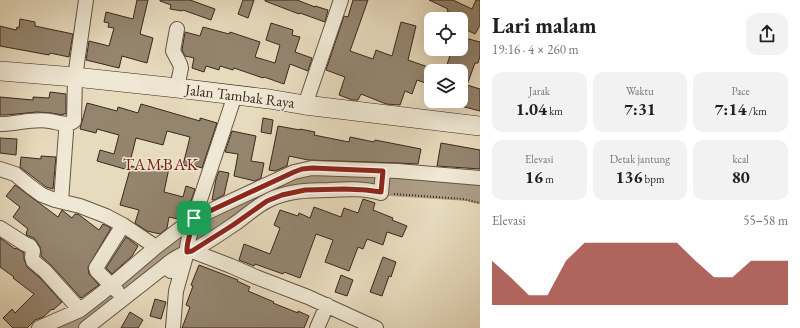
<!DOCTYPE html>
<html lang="id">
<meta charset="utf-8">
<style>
:root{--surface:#fff;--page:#f2f2f2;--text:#202124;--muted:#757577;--accent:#8f2418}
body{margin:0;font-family:"EB Garamond",serif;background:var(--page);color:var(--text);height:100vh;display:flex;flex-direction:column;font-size:15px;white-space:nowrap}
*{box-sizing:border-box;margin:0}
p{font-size:13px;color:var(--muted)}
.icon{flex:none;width:22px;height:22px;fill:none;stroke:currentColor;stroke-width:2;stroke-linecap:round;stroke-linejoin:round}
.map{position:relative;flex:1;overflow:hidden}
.panel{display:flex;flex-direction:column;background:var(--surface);width:320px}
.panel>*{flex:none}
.buttons{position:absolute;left:424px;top:12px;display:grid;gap:8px}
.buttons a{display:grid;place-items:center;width:44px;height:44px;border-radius:8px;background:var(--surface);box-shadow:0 4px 16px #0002;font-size:20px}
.pin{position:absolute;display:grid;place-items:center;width:34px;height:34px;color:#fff;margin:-17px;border-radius:8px;box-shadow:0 2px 6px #0006}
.round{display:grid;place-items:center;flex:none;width:42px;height:42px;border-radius:12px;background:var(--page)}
.overview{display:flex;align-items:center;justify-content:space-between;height:68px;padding:0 12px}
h1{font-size:22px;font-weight:700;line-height:30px}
.figures{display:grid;grid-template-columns:repeat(3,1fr);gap:6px;height:68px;padding:4px 12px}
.figures div{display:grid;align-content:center;border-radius:10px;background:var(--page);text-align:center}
.figures b{font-size:17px;font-weight:700}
.figures small{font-size:11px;font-weight:400}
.figures p{font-size:11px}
.chart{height:112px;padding:8px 12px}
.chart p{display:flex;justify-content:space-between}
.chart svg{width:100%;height:72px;margin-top:4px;fill:var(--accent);opacity:.7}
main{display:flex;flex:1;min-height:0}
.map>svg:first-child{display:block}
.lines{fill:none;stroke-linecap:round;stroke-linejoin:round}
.river{stroke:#ad9e86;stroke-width:22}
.building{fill:#94856f;stroke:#3b271b}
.street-casing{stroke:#665444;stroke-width:16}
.secondary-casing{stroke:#3b271b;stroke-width:20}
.path{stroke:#3b271b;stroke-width:2;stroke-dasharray:1 2;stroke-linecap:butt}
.street{stroke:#efe8d4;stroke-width:14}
.secondary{stroke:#efe8d4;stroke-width:19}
.route-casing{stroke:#fff;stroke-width:8}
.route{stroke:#8f2418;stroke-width:5}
.labels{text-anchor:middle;stroke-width:3;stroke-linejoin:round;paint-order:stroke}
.street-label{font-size:15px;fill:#3b271b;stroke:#efe8d4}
.quarter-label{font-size:17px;letter-spacing:1px;fill:#7a1f14;stroke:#efe8d4}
</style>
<main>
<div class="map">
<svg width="480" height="328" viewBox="0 0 480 328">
<rect width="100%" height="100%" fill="#e7dbbd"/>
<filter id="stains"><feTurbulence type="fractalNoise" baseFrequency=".005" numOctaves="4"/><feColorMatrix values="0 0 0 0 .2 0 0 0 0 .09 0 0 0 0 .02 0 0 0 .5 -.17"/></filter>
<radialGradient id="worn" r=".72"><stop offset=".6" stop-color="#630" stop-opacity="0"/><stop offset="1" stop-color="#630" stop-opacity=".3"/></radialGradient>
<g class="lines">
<path class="river" d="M69,328L126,284L174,250L253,200L293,182L338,180L391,185L468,190L480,193"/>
</g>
<path class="building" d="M137,0H148L140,34L153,38L147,63L122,56L119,68L86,60L89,41L109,46L114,28L108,27L109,23L104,22L106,12L133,19Z
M160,0H190L215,9L211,20L183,10L182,11L170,9L171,5L160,1Z
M243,0H254L248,18L238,14Z
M265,0H297L315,7V6L328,10L325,22L300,13L299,14L265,1Z
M353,0H368L350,51L373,59L376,50L392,56L401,22L416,26L408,60L431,68V85L417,80L412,94L405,91L400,105L386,104L361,94L358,100H352L339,95L345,77L326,70L344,16L348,17Z
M429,0H453L472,9L476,0H480V25L475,34L461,27V18L447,11L448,9Z
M20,19L35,22V26L73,34L69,57L50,53L49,55L0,46V26L16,30L17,27L19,28Z
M271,23L293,30L292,35L300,37L295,52L312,58L308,71L290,64L284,84L264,77L263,78L234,68L233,70L220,66L219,70L206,66L204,72L192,68L194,58L185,56L182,50L185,32L200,36L203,27L229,34L230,32L260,42L255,57L275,63L280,45L266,40Z
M461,37L480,42V56L478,63H475L467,85L480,89V111L461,106V71H455L446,68L452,49H461Z
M50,92L66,94V114H63V115L51,113L37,112L6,115H0V97L33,100V97L49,98Z
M87,103L117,111L118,107L138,113L141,104L200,121V118L217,123L202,168L192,165L191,167L183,165L190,137L167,131L163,145L136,138L128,170L97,161L100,150L114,154L119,135L97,129L96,133L80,129Z
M263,118L273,120L271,134L261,132Z
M278,126L300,130V129L315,132L314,135L349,142L350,137L374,142L375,140L421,149L418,164L398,163L308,160L289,156L287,166L275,171L269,170Z
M232,131L256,136L251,161L264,163L261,178L255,181L234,176L238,154L225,152Z
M0,138L17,139L16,155L0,153Z
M441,143L480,150V169L437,166Z
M41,156L56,157L53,189L46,187L20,167L21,157L41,159Z
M149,163L169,168L164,192L183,197L186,186L195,189L191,201H190L186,213L178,219L169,217L167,228L160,234L147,231L135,223L139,210L120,205L131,166L147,171Z
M219,171L229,173L224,195L214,200H212L216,179Z
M15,185L58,217L62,210L72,218L75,214H78L99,230L103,224L111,228L88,267L89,274L99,285L81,298L51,265L41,256V252L40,247L37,242L34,238L26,235L27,234L26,233L28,229L13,217L20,207L6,196Z
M363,199L375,203L373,210L393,218L392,220L407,226L402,237L387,232L383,245L367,239L363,249L358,247L349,271L325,262L333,240L316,234L300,278L284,272L283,274L255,264L254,266L239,260L244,244L270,254L280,228L274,225L280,210L298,216L299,213L310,218L314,207L341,217L344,208L358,213Z
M126,237L138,246L132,256L112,274L106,268Z
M0,238L15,249L16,248L24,253V259L27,267L39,277L62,302L53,310L52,309L43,317L35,320L27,328H13L3,318L12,309L15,313L34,294L13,278L14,277L0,267Z
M383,257L396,262L391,277L389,276L382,296L370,292Z
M199,265L238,280L237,281L250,287L248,291L274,302L273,303L298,313V311L309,316L304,328H182L190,307L186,305L193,286L191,285Z
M341,275L353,280L347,296L335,292Z
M155,299L166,302L161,319L150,316Z
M130,312L143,320L138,328H121Z"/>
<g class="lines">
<g class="street-casing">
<path id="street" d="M177,88L181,68L180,64L173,51L177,29
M305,105L341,0
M0,124C17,124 33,118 50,121C58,122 67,127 74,121L75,77L86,0
M0,169L15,174L31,187L42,195L55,200L80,206L106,216L123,225L156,247
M61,201L66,132
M0,228L25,244L30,246L33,251L32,257L33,261L45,271L80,310
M192,251L231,266L256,277L308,297L376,328
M165,266C171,260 183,253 192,251C206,243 220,234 233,225C245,217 256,206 269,200C287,191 308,190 329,190C346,189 363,188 381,193L383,171
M117,291L97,271L96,268L123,225
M39,328L80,310L102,293L156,247L194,218L212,210L294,172L312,168L398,171L480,178
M86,328L165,266L171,271
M173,328L176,291L187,252C186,240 193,230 194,218L235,95
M317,328L327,305"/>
</g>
<g class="secondary-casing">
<path id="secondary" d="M0,71L75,77L177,88L269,99L305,105L480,126"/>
</g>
<path class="path" d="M394,194L463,199L480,203"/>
<use href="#street" class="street"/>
<use href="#secondary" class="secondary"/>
</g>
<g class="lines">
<g class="route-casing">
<path id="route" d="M312,168L383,171L381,192L366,190L344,189L305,190L282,195L267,201L233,225L192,251L187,252C186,240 193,230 194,218L212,210L294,172L302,169Z"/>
</g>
<use href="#route" class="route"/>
</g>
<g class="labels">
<g class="street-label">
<text transform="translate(240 96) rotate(7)" y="5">Jalan Tambak Raya</text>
</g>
<g class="quarter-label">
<text x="161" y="170">TAMBAK</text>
</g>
</g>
<rect width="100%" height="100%" filter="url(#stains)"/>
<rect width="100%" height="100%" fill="url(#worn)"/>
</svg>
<div class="buttons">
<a><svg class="icon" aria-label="locate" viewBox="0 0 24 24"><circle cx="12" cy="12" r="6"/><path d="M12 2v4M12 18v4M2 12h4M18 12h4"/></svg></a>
<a><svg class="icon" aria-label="layers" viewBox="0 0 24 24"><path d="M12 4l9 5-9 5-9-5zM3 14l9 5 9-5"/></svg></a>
</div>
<div class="pin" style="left:194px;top:218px;background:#1e9e55"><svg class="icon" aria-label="arrive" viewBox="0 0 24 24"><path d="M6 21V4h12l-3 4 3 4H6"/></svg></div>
</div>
<section class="panel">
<div class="overview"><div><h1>Lari malam</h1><p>19:16 · 4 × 260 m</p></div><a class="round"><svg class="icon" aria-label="share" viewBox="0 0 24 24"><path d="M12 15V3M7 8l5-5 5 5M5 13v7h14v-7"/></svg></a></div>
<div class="figures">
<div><p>Jarak</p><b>1.04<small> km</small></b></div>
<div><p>Waktu</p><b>7:31</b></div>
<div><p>Pace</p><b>7:14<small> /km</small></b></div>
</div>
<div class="figures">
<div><p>Elevasi</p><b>16<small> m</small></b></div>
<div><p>Detak jantung</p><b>136<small> bpm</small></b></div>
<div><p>kcal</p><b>80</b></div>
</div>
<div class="chart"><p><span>Elevasi</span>55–58 m</p>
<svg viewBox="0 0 160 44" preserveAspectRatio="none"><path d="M0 44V17L10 27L20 38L30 38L40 17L50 6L60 6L70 6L80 6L90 6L100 6L110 17L120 27L130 27L140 17L150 17L160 17V44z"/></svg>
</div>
</section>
</main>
